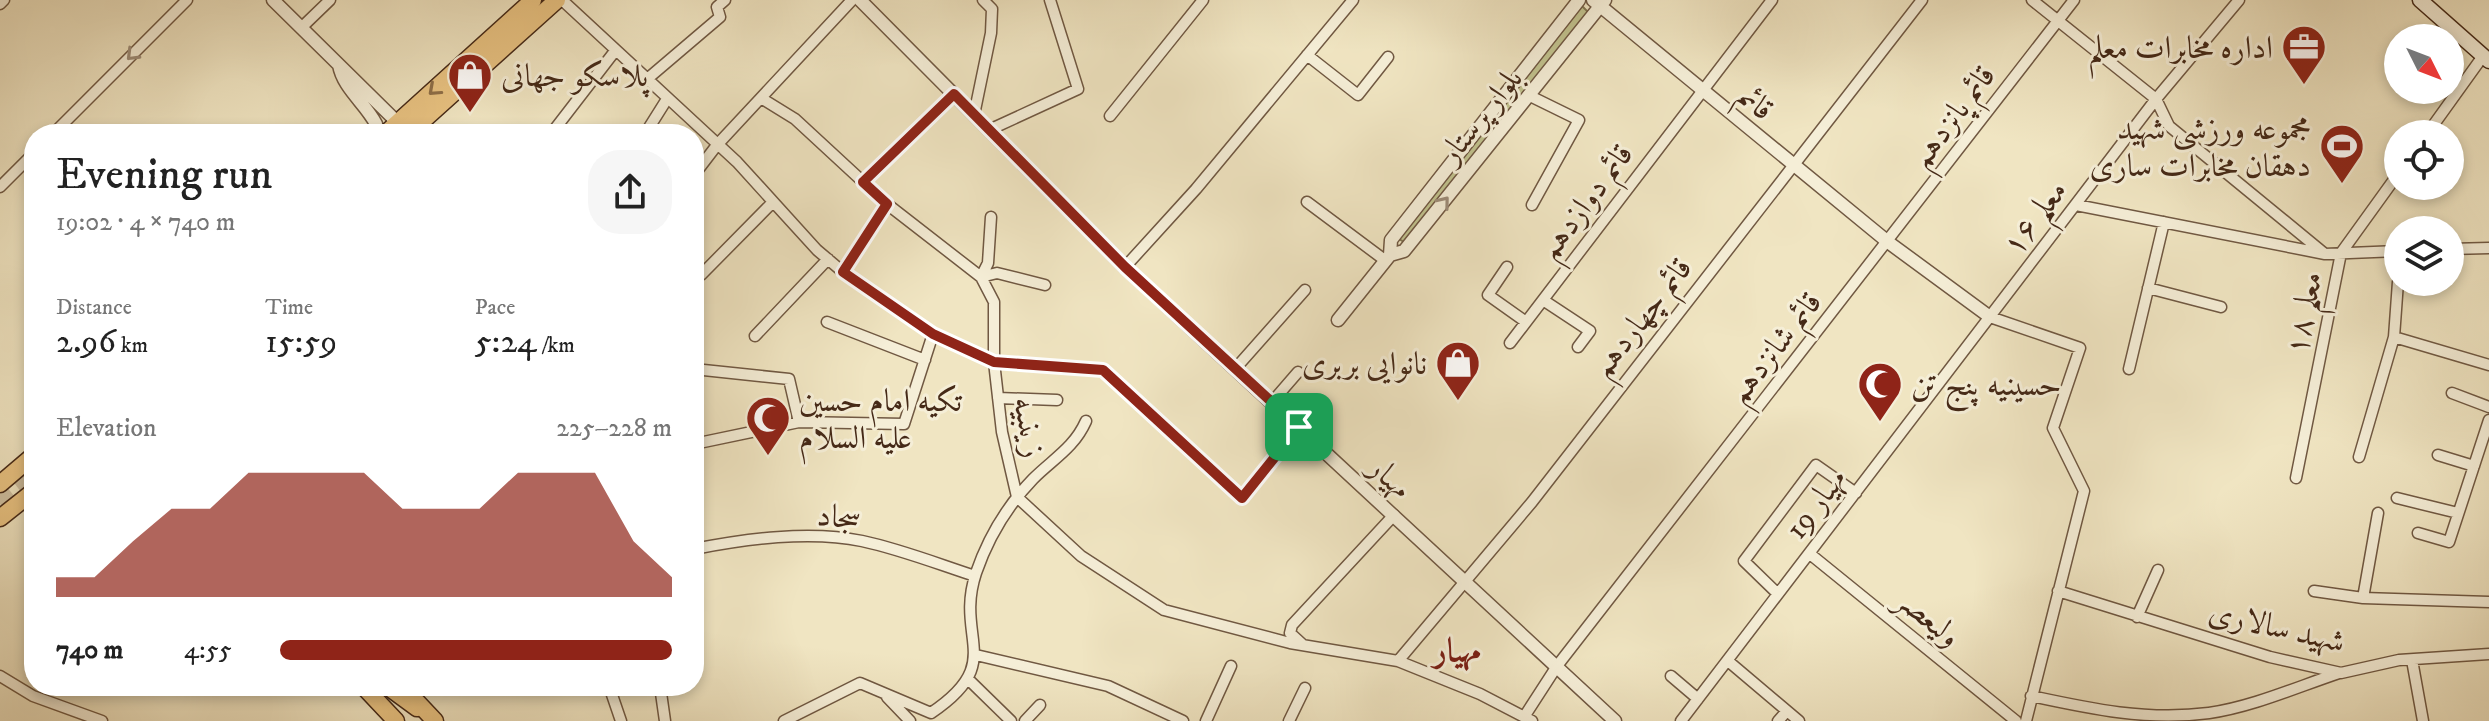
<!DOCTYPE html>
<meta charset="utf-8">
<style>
:root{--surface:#fff;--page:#f6f6f6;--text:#222;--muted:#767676;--accent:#8f2418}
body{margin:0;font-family:"IM FELL DW Pica",Amiri,serif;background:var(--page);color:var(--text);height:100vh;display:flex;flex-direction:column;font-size:30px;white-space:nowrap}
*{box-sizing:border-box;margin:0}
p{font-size:26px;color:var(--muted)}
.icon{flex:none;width:44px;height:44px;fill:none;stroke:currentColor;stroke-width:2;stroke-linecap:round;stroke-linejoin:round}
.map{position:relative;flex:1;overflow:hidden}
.side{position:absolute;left:24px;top:124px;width:680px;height:572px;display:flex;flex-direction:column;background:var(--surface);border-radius:32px;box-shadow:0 4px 12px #0003}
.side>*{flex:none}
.needle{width:52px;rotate:132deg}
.tools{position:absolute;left:2384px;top:24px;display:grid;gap:16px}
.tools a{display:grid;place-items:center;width:80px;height:80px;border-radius:50%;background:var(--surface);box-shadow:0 4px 12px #0003;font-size:40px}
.pin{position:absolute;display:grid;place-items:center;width:68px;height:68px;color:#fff;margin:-34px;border-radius:16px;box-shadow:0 4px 12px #0006}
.round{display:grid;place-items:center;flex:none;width:84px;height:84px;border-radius:32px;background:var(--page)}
.head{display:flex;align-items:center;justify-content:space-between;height:136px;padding:0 32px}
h1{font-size:44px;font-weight:600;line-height:60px}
.figures{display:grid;grid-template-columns:repeat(3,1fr);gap:12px;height:136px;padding:8px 32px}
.figures div{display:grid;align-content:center}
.figures b{font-size:34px;font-weight:600}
.figures small{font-size:22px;font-weight:400}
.figures p{font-size:22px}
.chart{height:224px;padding:16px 32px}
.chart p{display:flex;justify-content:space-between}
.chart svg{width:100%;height:144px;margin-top:8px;fill:var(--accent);opacity:.7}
ul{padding:0 32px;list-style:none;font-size:26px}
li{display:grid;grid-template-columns:128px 96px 1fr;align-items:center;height:60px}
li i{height:20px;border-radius:10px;background:var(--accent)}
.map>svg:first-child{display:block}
.green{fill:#c1c28e;stroke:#837652;stroke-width:2}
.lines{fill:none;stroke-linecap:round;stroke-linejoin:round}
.trunk-tunnel{stroke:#cebfa0;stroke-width:16;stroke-dasharray:16 8;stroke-linecap:butt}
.minor-casing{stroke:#705842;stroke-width:13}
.tertiary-casing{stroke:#705842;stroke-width:15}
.secondary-casing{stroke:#452917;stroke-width:17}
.primary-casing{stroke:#452917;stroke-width:19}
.trunk-casing{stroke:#452917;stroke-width:19}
.minor{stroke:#f5eed7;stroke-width:10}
.tertiary{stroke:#f5eed7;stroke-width:12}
.secondary{stroke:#f5eed7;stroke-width:14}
.primary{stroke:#e8c281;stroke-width:16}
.trunk{stroke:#e8c281;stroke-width:16}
.oneway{stroke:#9d8c77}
.oneway2{stroke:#8e6e47}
.route-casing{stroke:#fff;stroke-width:16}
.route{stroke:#8f2418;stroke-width:10}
.labels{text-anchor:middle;stroke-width:6;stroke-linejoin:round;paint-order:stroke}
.poi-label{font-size:32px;fill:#452917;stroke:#f5eed7;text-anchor:end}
.street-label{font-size:32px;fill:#452917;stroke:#f5eed7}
.neighbourhood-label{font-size:34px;font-weight:bold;fill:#7a1f14;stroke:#f5eed7}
</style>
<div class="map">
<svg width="2489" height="721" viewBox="0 0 2489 721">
<rect width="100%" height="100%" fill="#f0e5c2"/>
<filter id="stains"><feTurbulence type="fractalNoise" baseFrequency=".0025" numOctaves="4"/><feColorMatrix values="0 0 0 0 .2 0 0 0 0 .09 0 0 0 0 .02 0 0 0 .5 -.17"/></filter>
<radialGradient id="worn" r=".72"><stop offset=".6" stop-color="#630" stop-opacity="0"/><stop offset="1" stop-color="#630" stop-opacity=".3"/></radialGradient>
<path class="green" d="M1582,6L1588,12L1404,242L1399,239Z"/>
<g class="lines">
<path class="trunk-tunnel" d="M0,504L34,478"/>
<g class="minor-casing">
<path id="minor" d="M562,0L737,162L817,250L843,272L933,334L994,362L1002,432L1017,497L1081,556L1164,610L1290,643L1398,661L1480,694L1532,721
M2032,0L2156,99L2169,126L2325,254
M0,4L4,0
M301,28L330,0
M1307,55L1358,95L1388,57
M646,80L720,17L717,7L725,0
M1528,95L1579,120L1532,205
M761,98L795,119L887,204L981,277L994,302V362L1103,370L1242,498L1299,427
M974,115L991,33L992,9L983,0
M1110,116L1203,0
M989,130L1078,89L1050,0
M53,134L187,0
M551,134L615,51
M645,134L667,99
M2427,134L2483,56
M694,175L717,145L852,0
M863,182L954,94
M0,187L34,153
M1307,202L1386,261
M2076,205L2325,254L2398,251
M2450,249L2489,248
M1125,267L1196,189L1353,0
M1507,267L1488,295L1526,322
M843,272L887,204
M701,275L773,202
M981,277L997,273L1045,285
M981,277L988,263L991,217
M2148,288L2221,307
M1543,300L1590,331L1578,347
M1990,317L2080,348L2053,428L2084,491L2026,721
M827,322L925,360
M755,336L828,259
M2394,337L2489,365
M1510,343L1772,0
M694,369L789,379L799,422
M1235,369L1305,290
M2129,369L2164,222
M2452,393L2489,407
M998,398L1057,400
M1272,402L1298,372
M694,444L799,422L904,424L933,334
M2438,455L2474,466
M2359,457L2394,337L2398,282
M2296,478L2341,253L2398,174
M2397,498L2458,513
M2418,533L2449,542L2489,420
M694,549C746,539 809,530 862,541C900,549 938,564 975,576
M1810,554L2016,721
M2058,591L2270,657L2341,673L2399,660L2489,654
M2314,591L2363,598L2489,602
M1778,594L1744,561L1816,465L1856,493
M2363,598L2378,513
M2137,617L2158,570
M1302,644L1290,633L1292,625L1394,515
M976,655L1108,686L1183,721
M2412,660L2423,721
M1398,661L1532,502L1922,0
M1728,661L1799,721
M0,676L33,696L102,721
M1671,676L1698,699
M969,680L1011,721
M609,686L621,721
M660,686L665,721
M2031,696C2091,709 2147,721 2209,713C2252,707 2297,687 2339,673
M887,697L910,721
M1524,717L1557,666L2074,0
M784,721L860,683L931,713C1007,662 954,639 976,573C988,538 1007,506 1033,479C1053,459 1074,448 1086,421
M1025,721L1040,705
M1206,721L1231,666
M1289,721L1305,688
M1681,721L2156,99L2239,0
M1778,721L1787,711"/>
</g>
<g class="tertiary-casing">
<path id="tertiary" d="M273,0L398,123
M860,0L1125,267L1615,721
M1593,0L1888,242L1990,317
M339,65C343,88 365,103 376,124L374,134
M1390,255L1391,240L1579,0
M1338,320L1390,255L1404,251L1605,0"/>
</g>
<g class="secondary-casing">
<path id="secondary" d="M2420,0L2489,61"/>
</g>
<g class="primary-casing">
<path id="primary" d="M385,134L533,0
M408,134L557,0
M387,686L417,708"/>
</g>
<g class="trunk-casing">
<path id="trunk" d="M0,484L34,455
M0,518L34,491
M363,686L396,721
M402,686L435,721"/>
</g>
<use href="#minor" class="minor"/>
<use href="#tertiary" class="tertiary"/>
<use href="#secondary" class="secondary"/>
<use href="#primary" class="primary"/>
<use href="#trunk" class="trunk"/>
</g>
<defs><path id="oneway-chevron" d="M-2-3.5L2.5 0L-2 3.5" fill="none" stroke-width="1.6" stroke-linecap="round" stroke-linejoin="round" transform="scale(2)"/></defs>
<g class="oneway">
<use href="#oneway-chevron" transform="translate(132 55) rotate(135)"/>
<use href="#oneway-chevron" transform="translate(1444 202) rotate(-51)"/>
</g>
<use class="oneway2" href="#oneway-chevron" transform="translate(434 90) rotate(138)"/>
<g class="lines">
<g class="route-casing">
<path id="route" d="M954,94L1125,267L1299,427L1242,498L1103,370L994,362L933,334L843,272L887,204L863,182Z"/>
</g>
<use href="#route" class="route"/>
</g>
<defs>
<g id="office-pin" transform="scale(2.3)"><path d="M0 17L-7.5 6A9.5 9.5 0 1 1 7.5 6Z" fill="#8f2418" stroke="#f5eed7"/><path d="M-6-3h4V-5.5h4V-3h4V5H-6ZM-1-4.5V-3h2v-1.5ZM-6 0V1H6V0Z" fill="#fff"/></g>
<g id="shop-pin" transform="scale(2.3)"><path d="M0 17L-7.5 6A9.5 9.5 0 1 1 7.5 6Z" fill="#8f2418" stroke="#f5eed7"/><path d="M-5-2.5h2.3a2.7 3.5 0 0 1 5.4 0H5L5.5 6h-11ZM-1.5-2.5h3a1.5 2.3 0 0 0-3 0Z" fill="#fff"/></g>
<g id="stadium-pin" transform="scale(2.3)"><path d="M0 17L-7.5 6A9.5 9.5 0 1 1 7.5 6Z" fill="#8f2418" stroke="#f5eed7"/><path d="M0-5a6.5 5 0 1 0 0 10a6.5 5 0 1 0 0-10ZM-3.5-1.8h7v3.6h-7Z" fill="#fff"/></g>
<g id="mosque-pin" transform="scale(2.3)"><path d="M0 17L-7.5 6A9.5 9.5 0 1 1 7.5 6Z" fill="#8f2418" stroke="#f5eed7"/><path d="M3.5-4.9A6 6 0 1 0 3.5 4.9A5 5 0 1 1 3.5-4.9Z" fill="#fff"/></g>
</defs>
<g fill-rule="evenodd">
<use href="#office-pin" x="2304" y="47"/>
<use href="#shop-pin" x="470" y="75"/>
<use href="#stadium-pin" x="2342" y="146"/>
<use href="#shop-pin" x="1458" y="363"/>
<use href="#mosque-pin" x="1880" y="384"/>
<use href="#mosque-pin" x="768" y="418"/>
</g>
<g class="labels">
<g class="poi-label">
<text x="2273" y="58">اداره مخابرات معلم</text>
<text x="501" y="86" text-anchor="start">پلاسکو جهانی</text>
<text x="2311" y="139">مجموعه ورزشی شهید<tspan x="2311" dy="37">دهقان مخابرات ساری</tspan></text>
<text x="1427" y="374">نانوایی بربری</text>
<text x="1911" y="395" text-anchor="start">حسینیه پنج تن</text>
<text x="799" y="411" text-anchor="start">تکیه امام حسین<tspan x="799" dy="37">علیه السلام</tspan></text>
</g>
<g class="street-label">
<text transform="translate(1756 102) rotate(39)" y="11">قائم</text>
<text transform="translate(1480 115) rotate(-51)" y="11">بلوار پرستار</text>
<text transform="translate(1952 116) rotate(-53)" y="11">قائم پانزدهم</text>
<text transform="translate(1585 201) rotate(-53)" y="11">قائم دوازدهم</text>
<text transform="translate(2034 217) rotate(-53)" y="11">معلم ۱۶</text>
<text transform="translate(2303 313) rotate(-79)" y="11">معلم ۱۸</text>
<text transform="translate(1641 317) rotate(-52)" y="11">قائم چهاردهم</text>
<text transform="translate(1774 347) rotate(-52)" y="11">قائم شانزدهم</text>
<text transform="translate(1030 427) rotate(80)" y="11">زینبیه</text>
<text transform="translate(1391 477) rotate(43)" y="11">مهیار</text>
<text transform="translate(1815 503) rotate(-53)" y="11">مهیار 19</text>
<text transform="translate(839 516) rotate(5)" y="11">سجاد</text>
<text transform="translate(1929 617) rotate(39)" y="11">ولیعصر</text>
<text transform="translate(2277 626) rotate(13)" y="11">شهید سالاری</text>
</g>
<g class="neighbourhood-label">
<text x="1457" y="661">مهیار</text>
</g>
</g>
<rect width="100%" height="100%" filter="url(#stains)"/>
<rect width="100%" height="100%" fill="url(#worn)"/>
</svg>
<div class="tools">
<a><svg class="needle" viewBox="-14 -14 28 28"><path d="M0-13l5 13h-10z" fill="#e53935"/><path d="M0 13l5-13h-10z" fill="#767676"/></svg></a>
<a><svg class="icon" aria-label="locate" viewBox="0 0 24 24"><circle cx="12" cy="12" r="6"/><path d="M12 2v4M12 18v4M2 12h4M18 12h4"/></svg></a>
<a><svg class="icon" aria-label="layers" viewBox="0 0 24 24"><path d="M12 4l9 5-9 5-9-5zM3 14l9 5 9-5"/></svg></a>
</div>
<div class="pin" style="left:1299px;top:427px;background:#1e9e55"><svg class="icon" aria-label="arrive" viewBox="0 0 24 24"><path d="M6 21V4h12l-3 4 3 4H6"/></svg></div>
<section class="side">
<div class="head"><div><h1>Evening run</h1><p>19:02 · 4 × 740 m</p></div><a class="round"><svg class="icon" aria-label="share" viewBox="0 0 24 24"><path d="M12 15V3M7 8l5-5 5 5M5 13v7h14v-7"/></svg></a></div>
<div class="figures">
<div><p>Distance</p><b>2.96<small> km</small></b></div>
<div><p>Time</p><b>15:59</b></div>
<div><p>Pace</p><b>5:24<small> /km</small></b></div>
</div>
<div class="chart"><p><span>Elevation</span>225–228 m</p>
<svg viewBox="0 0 160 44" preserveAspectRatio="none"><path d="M0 44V38L10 38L20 27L30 17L40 17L50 6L60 6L70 6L80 6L90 17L100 17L110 17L120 6L130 6L140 6L150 27L160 38V44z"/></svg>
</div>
<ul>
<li><b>740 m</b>4:55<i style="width:100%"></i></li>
</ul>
</section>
</div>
